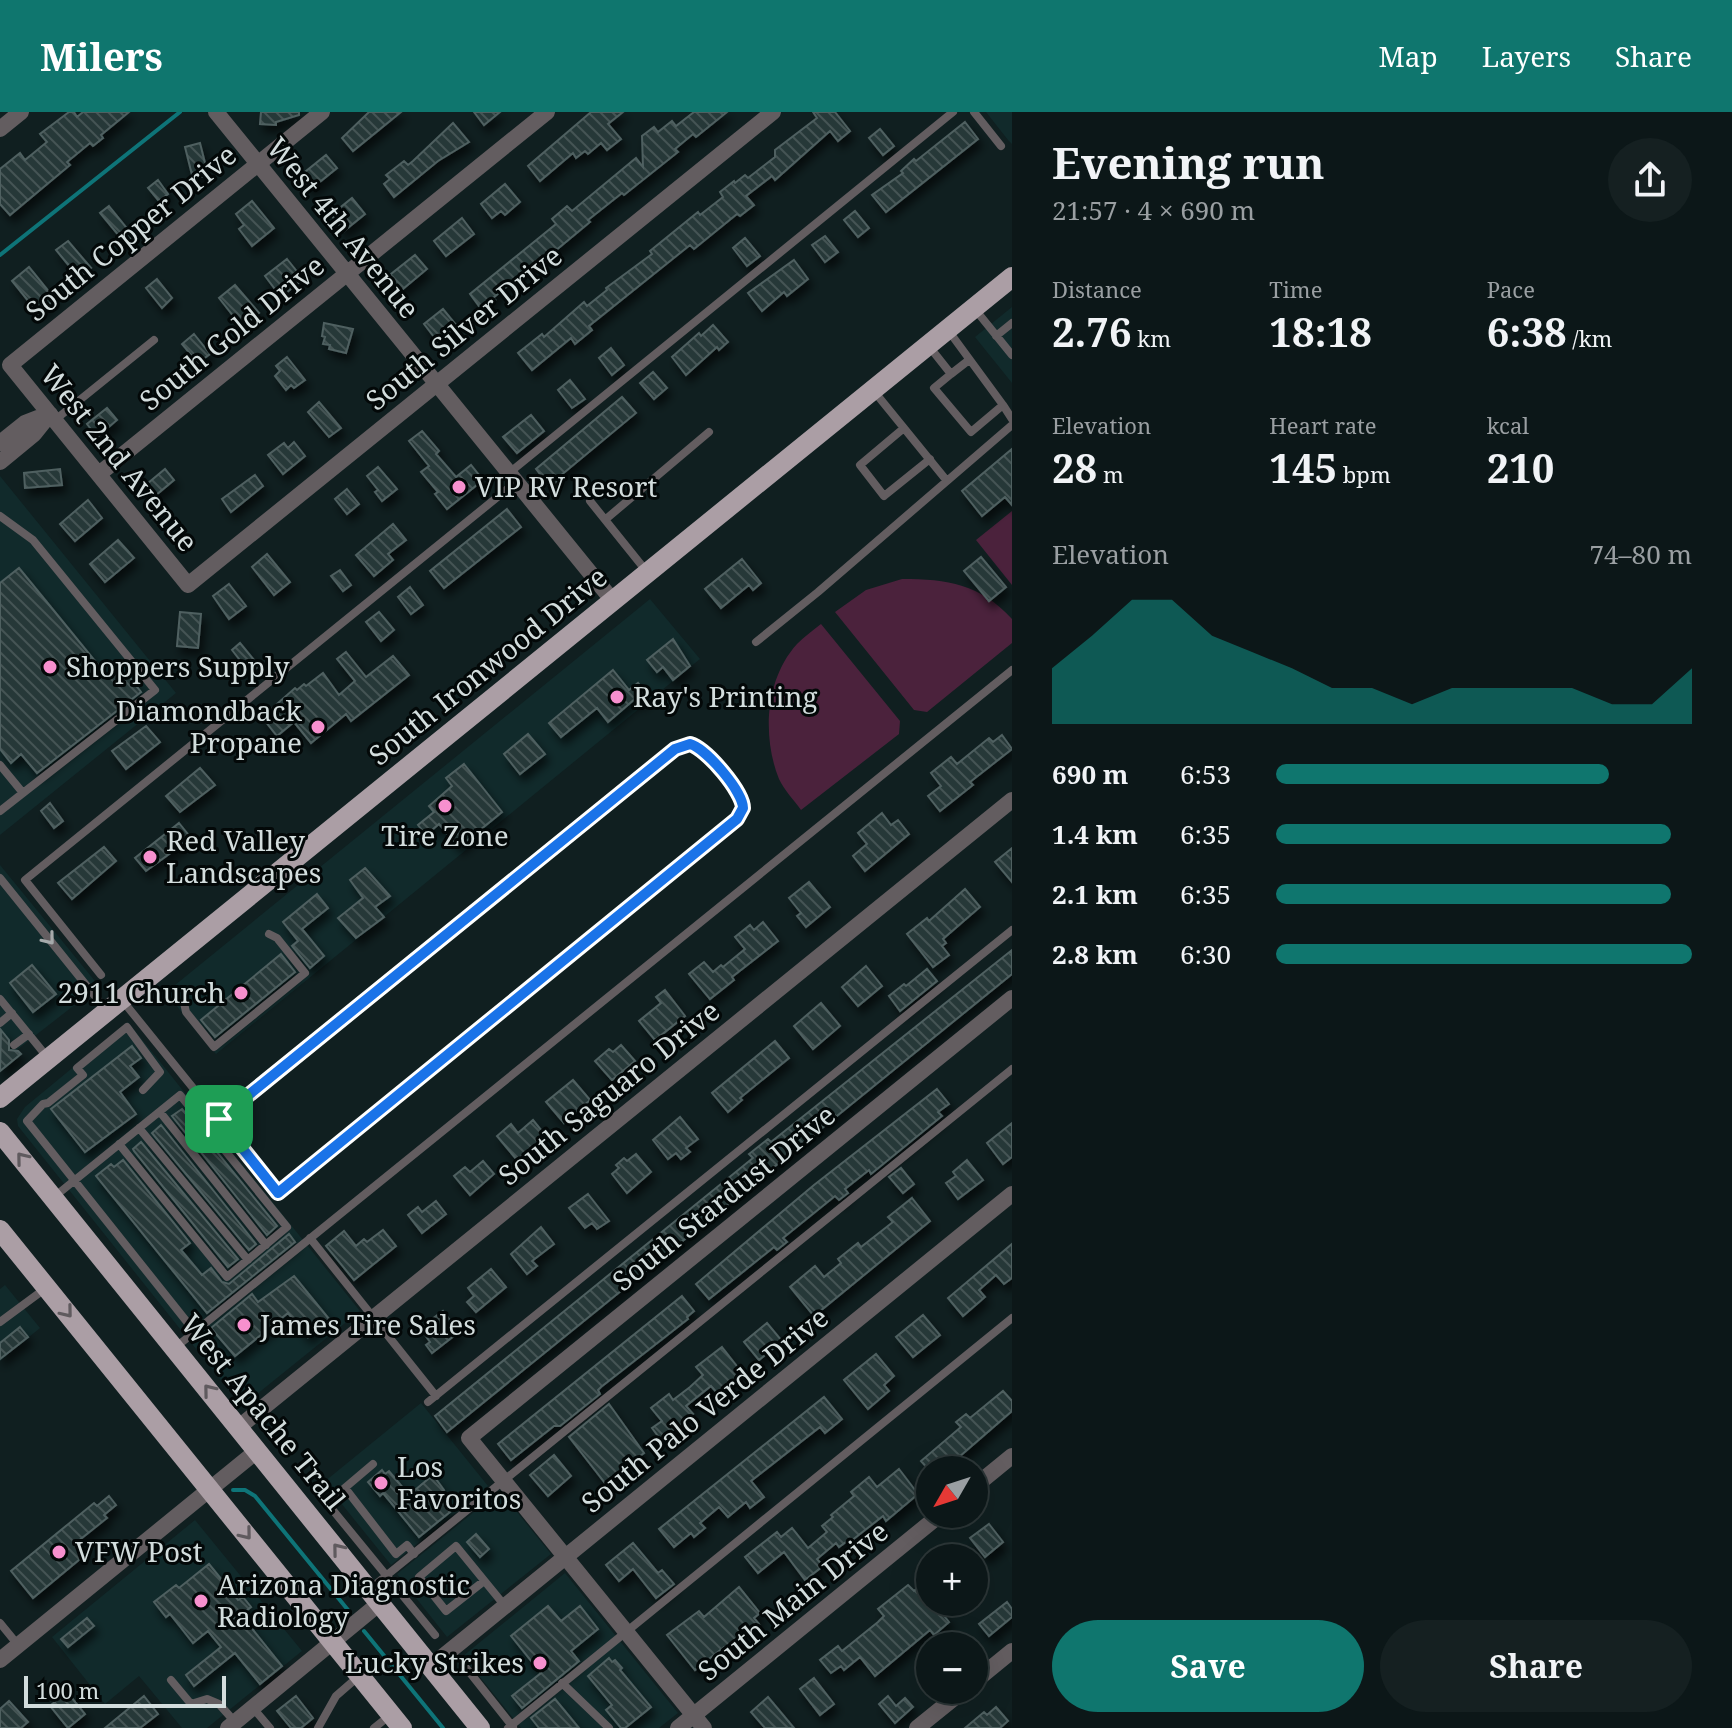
<!DOCTYPE html>
<meta charset="utf-8">
<style>
:root{--surface:#0c1718;--page:#152021;--text:#f1f3f6;--muted:#9a9fa2;--line:#2c3637;--accent:#0f766e}
body{margin:0;font-family:"Noto Serif",serif;background:var(--page);color:var(--text);height:100vh;display:flex;flex-direction:column;font-size:30px;white-space:nowrap}
*{box-sizing:border-box;margin:0}
p{font-size:26px;color:var(--muted)}
.icon{flex:none;width:44px;height:44px;fill:none;stroke:currentColor;stroke-width:2;stroke-linecap:round;stroke-linejoin:round}
.map{position:relative;flex:1;overflow:hidden}
.panel{display:flex;flex-direction:column;background:var(--surface);width:720px}
.panel>*{flex:none}
.needle{width:52px;rotate:231deg}
.controls{position:absolute;left:916px;top:1344px;display:grid;gap:16px}
.controls a{display:grid;place-items:center;width:72px;height:72px;border-radius:50%;background:var(--surface);box-shadow:0 8px 32px #0002,0 0 0 2px var(--line);font-size:40px}
.scale{position:absolute;left:24px;bottom:20px;width:202px;box-sizing:border-box;padding-left:8px;border:4px solid #d3dddd;border-top:0;font-size:22px;line-height:28px;white-space:nowrap;color:#d3dddd;-webkit-text-stroke:6px #030808;paint-order:stroke}
.pin{position:absolute;display:grid;place-items:center;width:68px;height:68px;color:#fff;margin:-34px;border-radius:16px;box-shadow:0 4px 12px #0006}
.round{display:grid;place-items:center;flex:none;width:84px;height:84px;border-radius:42px;background:var(--page)}
.overview{display:flex;align-items:center;justify-content:space-between;height:136px;padding:0 40px}
h1{font-size:44px;font-weight:700;line-height:60px}
.stats{display:grid;grid-template-columns:repeat(3,1fr);gap:12px;height:136px;padding:8px 40px}
.stats div{display:grid;align-content:center}
.stats b{font-size:40px;font-weight:700}
.stats small{font-size:22px;font-weight:400}
.stats p{font-size:22px}
.chart{height:224px;padding:16px 40px}
.chart p{display:flex;justify-content:space-between}
.chart svg{width:100%;height:144px;margin-top:8px;fill:var(--accent);opacity:.7}
.primary-button{display:flex;gap:16px;margin-top:auto;padding:16px 40px}
.primary-button a{flex:1;height:92px;border-radius:48px;background:var(--accent);color:#fff;font-size:32px;font-weight:700;line-height:92px;text-align:center}
.primary-button a+a{background:var(--page);color:var(--text)}
ul{padding:0 40px;list-style:none;font-size:26px}
li{display:grid;grid-template-columns:128px 96px 1fr;align-items:center;height:60px}
li i{height:20px;border-radius:10px;background:var(--accent)}
header{display:flex;align-items:center;gap:48px;box-sizing:border-box;height:112px;padding:0 40px;background:var(--accent);color:#fff}
header strong{font-size:38px}
nav{display:flex;gap:44px;margin-inline-start:auto;font-size:28px}
main{display:flex;flex:1;min-height:0}
.map>svg:first-child{display:block}
.built{fill:#112a2b}
.green{fill:#4b223c}
.lines{fill:none;stroke-linecap:round;stroke-linejoin:round}
.stream{stroke:#0e7478;stroke-width:4}
.building{fill:url(#building-back-hatch);stroke:#4f6061;stroke-width:2;filter:url(#shadow)}
.lane{stroke:#635d60;stroke-width:8}
.street{stroke:#635d60;stroke-width:16}
.primary{stroke:#ab9ea5;stroke-width:20}
.oneway{stroke:#a6aaab}
.oneway2{stroke:#5f5a5e}
.route-casing{stroke:#fff;stroke-width:16}
.route{stroke:#1a73e8;stroke-width:10}
.poi-dot{fill:#f790ce;stroke:#030808;stroke-width:3}
.labels{text-anchor:middle;stroke-width:6;stroke-linejoin:round;paint-order:stroke}
.street-label{font-size:28px;fill:#d3dddd;stroke:#030808}
.poi-label{font-size:28px;fill:#d3dddd;stroke:#030808;text-anchor:start}
</style>
<header>
<strong>Milers</strong>
<nav><a>Map</a><a>Layers</a><a>Share</a></nav>
</header>
<main>
<div class="map">
<svg width="1012" height="1616" viewBox="0 0 1012 1616">
<defs>
<pattern id="building-back-hatch" width="6" height="6" patternUnits="userSpaceOnUse" patternTransform="scale(2)"><rect width="6" height="6" fill="#273738"/><path d="M-1 5l2 2M0 0l6 6M5-1l2 2" fill="none" stroke="#455454"/></pattern>
<filter id="shadow"><feDropShadow dx="4" dy="7" stdDeviation="4" flood-color="#0009"/></filter>
</defs>
<rect width="100%" height="100%" fill="#101f20"/>
<path class="built" d="M986,0H1012V32L1008,28Z
M1012,195V271L975,225Z
M0,364L176,581L0,723Z
M650,487L700,547L216,942L171,887L164,882Z
M0,753L99,874L0,951Z
M128,910L360,1199L251,1287L240,1288L232,1282L18,1014L17,1007L25,995Z
M5,1173L40,1216L0,1249V1177Z
M421,1291L488,1374L391,1453L324,1370Z
M500,1379L551,1442L447,1525L397,1462Z
M195,1408L302,1539L207,1616H182L139,1564L105,1592L52,1525Z
M565,1461L678,1601L659,1616H521L463,1544Z"/>
<path class="green" d="M1012,399V473L976,428Z
M902,467C948,467 980,472 1012,507V531L927,600L914,598L835,500L866,478Z
M821,512L900,609L899,622L801,698C794,688 784,678 779,667C762,625 765,567 797,532C804,525 813,518 821,512Z"/>
<g class="lines">
<path class="stream" d="M0,143L180,0
M233,1378H245L255,1384L348,1498
M364,1519L443,1616"/>
</g>
<path class="building" d="M69,0H74L77,5L83,0H129L101,23L103,26L93,34L90,31L67,50L70,53L10,103L0,92V57L20,41L25,48L47,30L40,22Z
M261,0H299V3L276,10V13L260,12Z
M369,0H401L353,39L342,26Z
M474,0H500L484,13Z
M591,0H623L608,12L621,27L607,38L601,31L588,42L585,39L576,46L573,41L540,69L528,54Z
M694,0H727L696,25L693,22L675,37L678,40L624,83L622,81L588,108L590,110L537,154L535,151L493,186L495,188L482,198L470,182L556,112L552,107L567,94L572,99L636,46L643,55L642,24L654,15L658,20L672,9L676,14Z
M813,0H835L850,19L838,29L830,19L775,68L772,64L746,84L754,93L740,104L737,102L694,137L690,133L589,214L592,218L575,232L571,226L532,258L518,241L542,222L544,225L584,190L587,194L607,178L606,176L652,142L650,139L698,100L700,103L723,85L720,80L734,69L735,71L745,63L748,66L775,45V38L817,6Z
M965,10L978,27L886,100L872,83L903,61L901,59L914,47L916,49Z
M453,11L469,30L438,49L394,85L384,72L390,67L386,63L404,49L408,53L413,49Z
M880,17L894,34L883,43L869,26Z
M200,31L208,63L193,67L185,35Z
M326,43L337,56L311,77L300,64Z
M158,68L168,82L159,89L148,76Z
M505,72L520,90L505,103L501,99L492,106L481,92Z
M352,86L365,102L344,119L331,103Z
M252,89L274,116L252,134L239,117L244,113L236,102Z
M109,94L133,124L125,131L100,101Z
M855,99L869,116L858,125L844,108Z
M462,106L474,122L446,144L434,129Z
M825,124L838,140L825,150L812,133Z
M745,126L760,144L747,154L733,136Z
M68,129L91,156L79,166L56,138Z
M415,143L427,157L398,181L386,166Z
M287,147L303,167L281,185L265,164Z
M794,148L808,167L787,184L784,180L762,199L748,181Z
M29,155L55,187L38,201L12,169Z
M157,167L172,186L162,196L146,176Z
M235,173L259,201L242,215L219,186Z
M443,197L457,214L438,230L424,212Z
M324,211L353,217L346,241L329,237L330,233L323,232L325,225L322,224Z
M713,213L728,230L719,238L717,235L686,263L672,245L699,221L701,224Z
M194,222L210,242L198,251L182,232Z
M611,236L624,253L612,263L599,246Z
M287,245L305,268L294,276L291,273L286,278L275,264L280,259L276,254Z
M653,260L667,276L654,287L640,271Z
M570,268L585,287L572,296L558,278Z
M622,285L636,301L560,364L562,366L550,375L536,357Z
M319,290L341,316L329,325L308,300Z
M107,296L117,308L97,325L87,312Z
M531,303L544,319L517,341L503,325Z
M422,319L439,339L436,342L456,365L471,353L483,368L447,397L435,382L438,380L421,360L429,354L409,329Z
M294,330L305,344L283,362L268,343L284,331L288,336Z
M1012,337V393L1005,385L982,404L962,379Z
M378,355L397,377L382,389L375,380L378,378L367,364Z
M60,357L62,373L25,376L24,361Z
M165,357L174,368L150,388L141,377Z
M255,363L263,374L231,400L222,387Z
M347,377L359,392L347,402L335,387Z
M88,388L102,406L75,429L60,412Z
M507,397L521,415L444,476L430,459Z
M393,412L406,428L388,442L393,448L374,464L356,443Z
M118,428L134,446L105,470L90,452Z
M267,442L290,470L274,483L252,455Z
M981,445L1006,475L989,489L964,459Z
M742,447L761,471L753,478L749,473L721,496L705,477Z
M19,456L108,565L113,561L119,569L127,562L141,580L37,661L21,642L11,651L0,637V471Z
M340,458L351,473L343,479L331,464Z
M229,472L246,494L229,507L213,484Z
M410,475L423,493L411,502L398,485Z
M180,500L201,502L198,536L177,534Z
M379,500L394,518L381,529L366,510Z
M673,527L690,554L673,568L663,555L657,560L647,548Z
M240,531L259,554L250,561L232,538Z
M346,540L366,565L393,544L409,563L351,609L346,602L311,631L294,610L277,624L262,605L295,576L297,578L304,572L306,574L323,561L339,583L355,569L337,547Z
M613,558L629,578L638,571L648,583L639,590L636,586L608,610L597,596L561,625L549,611Z
M146,614L160,630L126,657L112,639Z
M528,622L545,642L520,662L504,642Z
M1002,623L1012,637L970,670L973,673L940,699L928,684L941,674L931,661L951,645L957,652L989,626L993,630Z
M464,652L502,700L459,735L439,712L426,723L418,713L434,700L429,694L452,674L446,666Z
M200,656L215,673L180,700L166,684Z
M50,691L63,709L54,716L41,699Z
M882,701L891,713L898,708L909,722L865,759L853,744L867,732L858,721Z
M179,711L191,726L146,759L135,746Z
M104,735L116,749L72,787L58,771Z
M1012,736V770L995,750Z
M365,756L390,784L375,795L384,805L356,826L338,806L363,786L350,768Z
M809,770L830,795L806,815L797,804L801,801L789,786Z
M965,777L980,795L943,827L946,831L942,834L949,843L933,855L907,822L927,806L929,809Z
M317,782L328,796L302,817L324,844L310,856L292,834L298,829L283,810Z
M763,810L778,829L732,865L734,868L710,887L689,862L704,850L713,860L721,853L723,855L745,837L735,825L750,813L754,818Z
M1012,838V862L447,1320L435,1304L753,1046L749,1042L768,1027L771,1030Z
M281,842L295,860L215,925L201,908Z
M32,853L56,882L33,900L10,871Z
M866,854L882,874L858,894L842,875Z
M927,857L937,869L900,899L889,884L904,872L906,874Z
M665,878L685,904L655,928L639,909L661,891L656,885Z
M821,891L840,914L813,937L794,914Z
M1,918L9,928V938L18,939L21,942L0,959Z
M775,929L789,946L740,986L742,988L728,1000L712,981Z
M621,933L635,949L612,968L595,949L609,937L613,940Z
M132,934L141,946L130,954L139,965L120,980L136,1002L85,1040L51,997Z
M573,968L590,988L564,1011L546,990Z
M937,977L949,992L938,1000L942,1004L871,1062L869,1058L845,1077L848,1081L839,1088L835,1084L783,1126L787,1130L777,1138L774,1135L709,1187L696,1172L814,1073Z
M182,997L277,1114L267,1123L172,1004Z
M680,1005L698,1027L686,1036L690,1040L681,1047L676,1041L668,1047L653,1028Z
M533,1008L546,1024L517,1048L497,1024L511,1012L518,1021Z
M1012,1011V1045L1003,1052L987,1031Z
M161,1013L256,1132L249,1138L152,1021Z
M141,1030L238,1147L228,1155L134,1039L133,1037Z
M636,1042L651,1060L627,1081L612,1062L619,1056L616,1053L624,1046L627,1049Z
M123,1048L190,1131L181,1138L202,1163L211,1156L222,1170L229,1172L289,1122L295,1130L207,1201L96,1064L111,1052L114,1055Z
M967,1048L983,1068L958,1087L946,1071L956,1064L953,1060Z
M483,1049L494,1062L470,1083L454,1064L465,1055L470,1060Z
M901,1056L914,1072L903,1081L889,1065Z
M588,1082L609,1109L597,1117L592,1111L585,1116L569,1096Z
M912,1086L930,1109L814,1204L790,1175L815,1154L824,1165L841,1151L838,1147L858,1131L861,1135L893,1110L888,1105Z
M436,1089L446,1102L422,1121L408,1103L418,1095L422,1100Z
M541,1115L554,1132L532,1149L537,1154L527,1162L511,1142Z
M383,1118L396,1134L354,1168L326,1134L344,1119L356,1134L364,1127L367,1130Z
M1012,1132V1166L1004,1172L996,1163L979,1178L985,1185L963,1204L948,1186Z
M491,1157L506,1175L476,1200L467,1190L474,1184L468,1176Z
M294,1164L329,1207L308,1225L288,1201L235,1244L211,1216L252,1182L258,1190Z
M682,1184L694,1199L687,1205L688,1207L601,1275L598,1278L600,1282L560,1314H554L511,1348L498,1332Z
M443,1199L459,1220L432,1241L426,1233L430,1230L420,1216Z
M923,1203L940,1223L913,1245L896,1225Z
M767,1211L782,1229L759,1248L744,1230Z
M20,1215L28,1225L0,1247V1231Z
M722,1235L743,1262L718,1282L711,1274L686,1294L693,1302L661,1328L652,1316L662,1309L651,1296L669,1282L673,1288L690,1275L703,1263L696,1255Z
M876,1242L894,1264L884,1273L889,1279L868,1297L844,1268Z
M1003,1279L1012,1289V1299L944,1358H929L921,1349L961,1315L956,1310L966,1302L970,1306Z
M824,1285L842,1307L825,1321L820,1315L751,1369L764,1385L750,1396L746,1390L728,1405L719,1395L700,1411L705,1416L694,1425L691,1421L674,1435L659,1417Z
M609,1292L644,1341L605,1371L569,1325Z
M554,1343L571,1364L548,1384L530,1363Z
M899,1357L918,1382L886,1409L883,1404L851,1429L850,1427L839,1435L836,1431L817,1447L823,1454L805,1468L784,1440L758,1461L745,1445L777,1420L781,1425L792,1416L808,1436L827,1420L822,1414L833,1405L831,1403L854,1384L851,1380L869,1365L877,1375Z
M382,1358L385,1362L389,1359L409,1383L433,1363L444,1378L437,1384L450,1400L419,1425L383,1381L380,1384L368,1370Z
M109,1384L116,1393L104,1403L107,1406L77,1430L86,1442L33,1486L11,1459L94,1391L97,1394Z
M989,1412L1003,1430L985,1445L970,1426Z
M476,1422L489,1437L480,1445L467,1430Z
M633,1431L658,1461L662,1458L674,1472L656,1486L633,1457L619,1469L606,1453Z
M209,1452L238,1488L243,1485L251,1495L241,1503L282,1554L260,1572L235,1541L194,1574L186,1563L221,1535L208,1519L193,1531L170,1502L166,1505L154,1490L176,1473L179,1476Z
M908,1473L914,1479L920,1474L930,1490H933L949,1510L934,1523L930,1518L875,1564L860,1545L844,1558L841,1554L831,1561L820,1548L838,1534L842,1539L878,1510L884,1504L878,1497Z
M739,1475L760,1501L754,1506L759,1512L727,1538L724,1535L695,1558L667,1523L699,1499L704,1505Z
M1007,1490L1012,1497V1505L989,1524L979,1512Z
M548,1494L561,1509L580,1494L598,1517L571,1539L579,1549L522,1596L512,1584L541,1561L511,1524Z
M87,1506L94,1514L68,1535L61,1527Z
M609,1546L612,1550L615,1548L622,1556L620,1558L651,1595L625,1616H621L606,1598L612,1593L588,1564Z
M814,1566L834,1592L820,1603L800,1577Z
M67,1580L85,1602L68,1616L50,1594Z
M144,1584L158,1602L140,1616H105Z
M296,1584L313,1606L301,1616H291L277,1599Z
M888,1584L896,1594L905,1586L913,1595L895,1611L879,1592Z
M768,1585L794,1616H765L751,1600Z
M555,1587L579,1616H539L531,1606Z
M9,1589L28,1610L21,1616H0V1597Z
M996,1595L1008,1609L1000,1616H965L984,1600L987,1603Z"/>
<g class="lines">
<path class="lane" d="M974,0L1001,34
M974,196L1012,243
M996,224L1012,211
M928,233L951,262L934,276L971,320L1003,293L948,218
M951,262L969,248
M873,278L947,369
M1003,293L1012,307
M55,308L154,228
M904,316L860,353L884,384L930,347
M509,361L953,0
M590,389L647,460
M0,404L33,428L155,578L23,681
M606,407L709,320
M756,530L818,480L1012,313
M0,653L23,681L0,699
M0,766L107,899
M101,863L25,768L516,370
M0,887L48,946
M122,888L278,1081L737,707L743,696L740,683L698,634L690,632L675,637L219,1007
M184,891L186,900L214,935L305,861L277,826L269,822
M0,911L12,901
M14,933L29,922
M143,978L160,960L127,915L77,956L83,963L48,991L43,992L27,1009L195,1220
M160,1000L266,1133
M139,1016L248,1148
M54,1085C96,1051 138,1017 180,983L287,1115L227,1165L119,1032
M310,1126L436,1284
M0,1210L46,1176
M176,1235L1012,558
M428,1290L1012,818
M373,1352L327,1391L435,1523
M345,1376L396,1442L407,1433L414,1442
M484,1469L446,1499L419,1465L456,1434L505,1494
M371,1476L1012,957
M0,1511L18,1533
M463,1552L513,1615
M171,1568L191,1592L207,1587L219,1592L235,1610
M562,1571L609,1616
M253,1596L270,1616
M318,1616L336,1584L359,1564
M374,1616L389,1604
M508,1616L1012,1206"/>
<path class="street" d="M216,0L613,489
M322,0L10,253L188,473L773,0
M0,17L21,0
M0,331L25,311L48,302
M0,350L34,322L50,302
M99,362L547,0
M239,1315L1012,688
M974,1375L1012,1344
M0,1548L258,1338
M430,1555L1012,1082
M974,1570L1012,1539
M228,1616L381,1490
M678,1616L941,1402
M704,1616L469,1326L1012,886
M917,1616L964,1578"/>
<path class="primary" d="M0,986L1012,165
M0,1020L480,1616
M0,1118L402,1616"/>
</g>
<defs><path id="oneway-chevron" d="M-2-3.5L2.5 0L-2 3.5" fill="none" stroke-width="1.6" stroke-linecap="round" stroke-linejoin="round" transform="scale(2)"/></defs>
<use class="oneway" href="#oneway-chevron" transform="translate(49 827) rotate(51)"/>
<g class="oneway2">
<use href="#oneway-chevron" transform="translate(22 1046) rotate(-129)"/>
<use href="#oneway-chevron" transform="translate(67 1200) rotate(51)"/>
<use href="#oneway-chevron" transform="translate(209 1278) rotate(-129)"/>
<use href="#oneway-chevron" transform="translate(246 1422) rotate(51)"/>
<use href="#oneway-chevron" transform="translate(338 1437) rotate(-129)"/>
</g>
<g class="lines">
<g class="route-casing">
<path id="route" d="M690,632C707,637 743,680 743,696L737,707L278,1081L219,1007L675,637Z"/>
</g>
<use href="#route" class="route"/>
</g>
<g class="poi-dot">
<circle cx="459" cy="375" r="8"/>
<circle cx="50" cy="555" r="8"/>
<circle cx="617" cy="585" r="8"/>
<circle cx="318" cy="615" r="8"/>
<circle cx="445" cy="694" r="8"/>
<circle cx="150" cy="745" r="8"/>
<circle cx="241" cy="881" r="8"/>
<circle cx="244" cy="1213" r="8"/>
<circle cx="381" cy="1371" r="8"/>
<circle cx="59" cy="1440" r="8"/>
<circle cx="201" cy="1489" r="8"/>
<circle cx="540" cy="1551" r="8"/>
</g>
<g class="labels">
<g class="street-label">
<text transform="translate(343 116) rotate(51)" y="10">West 4th Avenue</text>
<text transform="translate(131 121) rotate(-39)" y="10">South Copper Drive</text>
<text transform="translate(464 216) rotate(-39)" y="10">South Silver Drive</text>
<text transform="translate(232 221) rotate(-39)" y="10">South Gold Drive</text>
<text transform="translate(119 346) rotate(51)" y="10">West 2nd Avenue</text>
<text transform="translate(488 554) rotate(-39)" y="10">South Ironwood Drive</text>
<text transform="translate(609 981) rotate(-39)" y="10">South Saguaro Drive</text>
<text transform="translate(724 1086) rotate(-39)" y="10">South Stardust Drive</text>
<text transform="translate(705 1298) rotate(-39)" y="10">South Palo Verde Drive</text>
<text transform="translate(263 1300) rotate(51)" y="10">West Apache Trail</text>
<text transform="translate(793 1489) rotate(-39)" y="10">South Main Drive</text>
</g>
<g class="poi-label">
<text x="475" y="385">VIP RV Resort</text>
<text x="66" y="565">Shoppers Supply</text>
<text x="633" y="595">Ray's Printing</text>
<text x="302" y="609" text-anchor="end">Diamondback<tspan x="302" dy="32">Propane</tspan></text>
<text x="445" y="734" text-anchor="middle">Tire Zone</text>
<text x="166" y="739">Red Valley<tspan x="166" dy="32">Landscapes</tspan></text>
<text x="225" y="891" text-anchor="end">2911 Church</text>
<text x="260" y="1223">James Tire Sales</text>
<text x="397" y="1365">Los<tspan x="397" dy="32">Favoritos</tspan></text>
<text x="75" y="1450">VFW Post</text>
<text x="217" y="1483">Arizona Diagnostic<tspan x="217" dy="32">Radiology</tspan></text>
<text x="524" y="1561" text-anchor="end">Lucky Strikes</text>
</g>
</g>
</svg>
<div class="controls">
<a><svg class="needle" viewBox="-14 -14 28 28"><path d="M0-13l5 13h-10z" fill="#e53935"/><path d="M0 13l5-13h-10z" fill="#9a9fa2"/></svg></a>
<a>+</a>
<a>−</a>
</div>
<div class="scale">100 m</div>
<div class="pin" style="left:219px;top:1007px;background:#1e9e55"><svg class="icon" aria-label="arrive" viewBox="0 0 24 24"><path d="M6 21V4h12l-3 4 3 4H6"/></svg></div>
</div>
<section class="panel">
<div class="overview"><div><h1>Evening run</h1><p>21:57 · 4 × 690 m</p></div><a class="round"><svg class="icon" aria-label="share" viewBox="0 0 24 24"><path d="M12 15V3M7 8l5-5 5 5M5 13v7h14v-7"/></svg></a></div>
<div class="stats">
<div><p>Distance</p><b>2.76<small> km</small></b></div>
<div><p>Time</p><b>18:18</b></div>
<div><p>Pace</p><b>6:38<small> /km</small></b></div>
</div>
<div class="stats">
<div><p>Elevation</p><b>28<small> m</small></b></div>
<div><p>Heart rate</p><b>145<small> bpm</small></b></div>
<div><p>kcal</p><b>210</b></div>
</div>
<div class="chart"><p><span>Elevation</span>74–80 m</p>
<svg viewBox="0 0 160 44" preserveAspectRatio="none"><path d="M0 44V27L10 17L20 6L30 6L40 17L50 22L60 27L70 33L80 33L90 38L100 33L110 33L120 33L130 33L140 38L150 38L160 27V44z"/></svg>
</div>
<ul>
<li><b>690 m</b>6:53<i style="width:80%"></i></li>
<li><b>1.4 km</b>6:35<i style="width:95%"></i></li>
<li><b>2.1 km</b>6:35<i style="width:95%"></i></li>
<li><b>2.8 km</b>6:30<i style="width:100%"></i></li>
</ul>
<div class="primary-button"><a>Save</a><a>Share</a></div>
</section>
</main>
